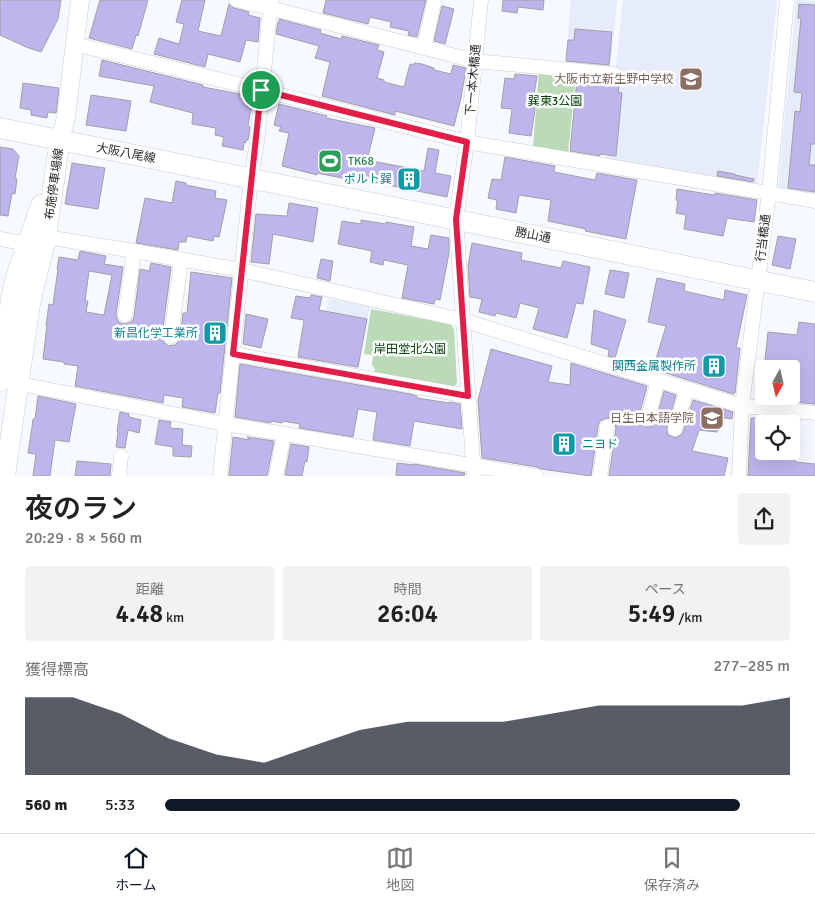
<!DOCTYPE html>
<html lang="ja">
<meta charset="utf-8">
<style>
:root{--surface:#fff;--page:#f2f2f2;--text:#222;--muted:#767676;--line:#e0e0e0;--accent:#111827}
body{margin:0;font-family:Signika,"Noto Sans JP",sans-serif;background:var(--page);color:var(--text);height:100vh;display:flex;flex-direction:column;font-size:19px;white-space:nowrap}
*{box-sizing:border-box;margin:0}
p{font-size:16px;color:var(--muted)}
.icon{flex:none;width:28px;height:28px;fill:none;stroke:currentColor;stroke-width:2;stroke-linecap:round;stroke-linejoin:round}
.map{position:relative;height:476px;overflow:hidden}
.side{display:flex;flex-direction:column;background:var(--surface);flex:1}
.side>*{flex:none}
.needle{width:32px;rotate:188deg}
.controls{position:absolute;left:755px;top:360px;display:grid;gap:10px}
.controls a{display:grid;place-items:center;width:45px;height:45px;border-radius:5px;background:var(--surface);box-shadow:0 5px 20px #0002;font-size:25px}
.pin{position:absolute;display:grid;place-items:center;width:42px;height:42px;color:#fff;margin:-21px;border:2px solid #fff;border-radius:50%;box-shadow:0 1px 5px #0007}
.round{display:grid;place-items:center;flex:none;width:52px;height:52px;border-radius:5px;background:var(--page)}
.summary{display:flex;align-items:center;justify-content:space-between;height:85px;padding:0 25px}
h1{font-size:28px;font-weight:600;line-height:38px}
.figures{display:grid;grid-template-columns:repeat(3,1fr);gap:8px;height:85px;padding:5px 25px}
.figures div{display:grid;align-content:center;border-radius:5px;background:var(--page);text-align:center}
.figures b{font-size:25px;font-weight:600}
.figures small{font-size:14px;font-weight:400}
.figures p{font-size:14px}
.chart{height:140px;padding:10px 25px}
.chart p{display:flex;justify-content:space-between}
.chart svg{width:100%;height:90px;margin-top:5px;fill:var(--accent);opacity:.7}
ul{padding:0 25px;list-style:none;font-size:16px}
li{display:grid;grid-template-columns:80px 60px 1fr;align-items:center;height:38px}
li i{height:12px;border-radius:6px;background:var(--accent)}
.dock{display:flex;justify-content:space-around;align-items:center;height:70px;border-top:1px solid var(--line);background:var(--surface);font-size:14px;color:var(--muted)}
.dock a{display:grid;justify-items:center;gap:2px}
.dock .current{color:var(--accent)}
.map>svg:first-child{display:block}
.built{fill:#e6ecf9}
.green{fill:#badab8}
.building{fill:#beb5ed;stroke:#a1a0a6;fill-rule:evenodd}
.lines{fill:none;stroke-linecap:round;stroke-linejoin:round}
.minor-casing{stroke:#cacdd2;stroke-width:15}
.tertiary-casing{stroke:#cacdd2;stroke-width:19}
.secondary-casing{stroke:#cacdd2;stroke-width:21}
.minor{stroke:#fff;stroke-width:14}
.tertiary{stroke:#fff;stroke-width:18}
.secondary{stroke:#fff;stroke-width:20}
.route-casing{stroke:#fff;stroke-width:10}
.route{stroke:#e11d48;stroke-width:6}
.labels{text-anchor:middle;stroke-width:5;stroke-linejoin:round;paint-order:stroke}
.education-label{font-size:12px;fill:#785e54;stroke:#fff;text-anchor:end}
.street-label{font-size:12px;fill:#27282b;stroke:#fff}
.park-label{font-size:12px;fill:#004306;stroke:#fff}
.leisure-label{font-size:12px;fill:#27864d;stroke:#fff;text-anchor:start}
.culture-label{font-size:12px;fill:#0d838f;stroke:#fff;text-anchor:end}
</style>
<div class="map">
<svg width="815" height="476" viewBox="0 0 815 476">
<rect width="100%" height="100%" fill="#f6f9ff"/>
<path class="built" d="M571,0H617L610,69L565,65Z
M623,0H777L757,184L606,158Z
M797,0L815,1V196L782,191L778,187L796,1Z
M329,299L370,307L358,371L316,363Z"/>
<path class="green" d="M539,70L576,74L568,153L533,147Z
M371,309L450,324L454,329L457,383L454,387L374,375L375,369L372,365L373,355L364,354Z"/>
<path class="building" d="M0,0H61L58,19L41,52L26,47L0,35Z
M100,0H148L138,36L136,35L132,49L89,38Z
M182,0H205L198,31L221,36L229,4L234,8L249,12L248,15L260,18L258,42L246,40L240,62L208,54L205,67L154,54L159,38L179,44L184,24L176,22Z
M326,0H426L417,37L408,35L409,31L390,27L391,22L370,17L368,24L323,13Z
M503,0H544L543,10L518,7L517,13L502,11Z
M799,4L815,5V144H811L809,165H815V192L788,188L795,111L800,112L802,93L794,92L801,18H798Z
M442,6L454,9L445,44L434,41Z
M279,19L321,30L320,33L341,39L342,36L379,45L377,50L384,52L377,78L384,80V82L404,87L410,64L414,65V63L422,64L434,68V70L451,74L453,65L466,68L461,98L454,126L395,111V115L322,96L330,62L315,58L319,46L276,34L278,22L279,23Z
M575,29L612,32L609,65L566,61L568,40H574Z
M102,60L203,85V87L240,94L239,98L252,101L248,126L250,127L248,140H246V143L244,142L243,150L222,146L224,137L215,135L216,128L192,124L193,113L150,102L154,86L99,76Z
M515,74L537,76L533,101L536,102L531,136L509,133L512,109L501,108L505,78L514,79Z
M577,79L613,83L620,80L618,92L622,93L616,156L600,154V156L570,151Z
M23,83L59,88L56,113L48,112L47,118L31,115V110L20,108Z
M91,95L131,101L126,131L86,125Z
M279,104L327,116L326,118L375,128L367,160L424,171L428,148L439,150L435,173L451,176L447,197L363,180L362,182L317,173V175L282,166L289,133L279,131L281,127L274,125Z
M0,147L13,149L19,156L15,178L17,179L15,194L12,193L8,216L0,215Z
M505,157L555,166L554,172L595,180L597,173L637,180L626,239L585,231L586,229L548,221L551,200L519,195L516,213L496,209L497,200L488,198L492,179L501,180Z
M72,163L105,168L98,209L65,204Z
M718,171L735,174V175L754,179L753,182L717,176Z
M176,181L186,183V185L216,191L215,198L227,200L219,237L214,236L213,241L187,236L186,242H179L178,250L136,243L145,198L172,203Z
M677,189L714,195L715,193L757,200L754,222L727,218L723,236L684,229L686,215L676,213L678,201L676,200Z
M289,203L318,208L313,242L273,234L269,264L251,262L256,214L287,216Z
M361,220L386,224V222L414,227L411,246L428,249L431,235L449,238V253L440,300L435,299L434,304L402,298L408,265L384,260L383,265L370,262L372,251L338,244L342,221L361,224Z
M778,236L796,239L790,269L772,265Z
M472,243L522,253L521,260L561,268L563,261L590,267L583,304L576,303L567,338L533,329L539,308L520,303L516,318L496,313L495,316L479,312L482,299L470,297L468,266Z
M80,251L106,256L104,264L123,267L116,314L117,319L119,322L123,324L129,323L132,321L134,317L140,269L149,271L151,263L171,267L162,336L163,341L166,344L169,346L175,345L178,342L180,339L183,313H187L191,272L232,278L220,393H218L215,413L182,407L183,398L164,395L163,403L75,386L78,366L64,364V362L43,359L47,325H46L49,304L53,305L58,269H57L59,257L78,260ZM89,271L112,275L104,315L86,312L88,301H85Z
M321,259L333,261L330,281L317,278Z
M610,270L629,273L624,298L605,294Z
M657,278L685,284L684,291L724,300L725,290L747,295L736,348H740L735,393L733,394L653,369L666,326L648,322Z
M311,295L322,297L319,310L367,319L358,367L298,357L304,320L291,318L296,296L310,298Z
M594,310L626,320L615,358L608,356L609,350L591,344Z
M246,314L268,319L261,348L243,344Z
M799,322L815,324V404L761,399V396H791V369H764L768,332L797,335Z
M491,349L552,366L548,382L570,385L571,363L647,386L639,416V420L642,424L646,427H650L654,424L656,421L664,391L676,395L667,427V431L668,435L673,437H677L681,435L683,432L693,400L733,412L732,419L719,417L717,432L699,430L692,451L728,458L724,476H609L616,428L615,424L613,420L608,418L604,419L600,421L598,426L591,476L541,469L537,467L482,458L478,400Z
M240,364L410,394L417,396V398L449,403L450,402L460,404L462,429L414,421L410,446L373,440L377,412L358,409L353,437L299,428L300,424L283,421L282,423L271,421V423L235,417Z
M38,396L76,404L69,442L55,440L50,476H33L36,454L28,453L32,427L33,419H35Z
M120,412L129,414V417L141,420L139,433L128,430L125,448L116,447L118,432L117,431Z
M759,416L800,420L799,424H764V451H797L795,462L815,464V476H748L751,418H759Z
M159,420L171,422L170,428L183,429L182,445L192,446L191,457L173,456V447L155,444Z
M233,437L250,440L247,437L274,441L267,476H229Z
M291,444L309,447L307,462L305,461L302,476L285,475Z
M77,461L111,464L110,476H75Z
M397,463L414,465V464L465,473L464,476H396Z"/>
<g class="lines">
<g class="minor-casing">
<path id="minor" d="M236,0L270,8L475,61L614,74
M75,44L261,90L467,142L815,201
M424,48L434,2
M46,237L134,251L241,270L462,320L742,406L815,413
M0,239L28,244
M125,315L134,251
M171,337L181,260
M233,354L468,396
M10,382L225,424L536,476
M648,418L658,380
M675,429L687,389
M474,475L456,219L467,142L481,0
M119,476L121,456
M220,476L251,178L257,142L271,0
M276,476L284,434
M600,476L607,427
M739,476L742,406L769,193L787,0"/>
</g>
<g class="tertiary-casing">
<path id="tertiary" d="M60,139L66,118L80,0"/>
</g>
<g class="secondary-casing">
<path id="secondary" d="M0,128L815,292
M0,381L12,293L16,277L41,205
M5,476L30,304L46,237L60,139"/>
</g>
<use href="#minor" class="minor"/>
<use href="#tertiary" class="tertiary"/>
<use href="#secondary" class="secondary"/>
</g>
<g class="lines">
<g class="route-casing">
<path id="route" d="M261,90L467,142L456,219L468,396L233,354Z"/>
</g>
<use href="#route" class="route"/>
</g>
<defs>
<g id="school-square" transform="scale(1.25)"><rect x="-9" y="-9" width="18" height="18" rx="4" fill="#8d6e63" stroke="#fff"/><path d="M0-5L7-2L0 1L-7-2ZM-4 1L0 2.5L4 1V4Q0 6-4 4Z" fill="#fff"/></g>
<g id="stadium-square" transform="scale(1.25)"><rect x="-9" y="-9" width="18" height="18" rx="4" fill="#2e9e5b" stroke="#fff"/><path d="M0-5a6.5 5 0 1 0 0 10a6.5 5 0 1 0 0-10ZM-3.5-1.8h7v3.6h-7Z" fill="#fff"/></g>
<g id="building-square" transform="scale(1.25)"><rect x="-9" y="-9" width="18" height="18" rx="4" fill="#0f9aa8" stroke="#fff"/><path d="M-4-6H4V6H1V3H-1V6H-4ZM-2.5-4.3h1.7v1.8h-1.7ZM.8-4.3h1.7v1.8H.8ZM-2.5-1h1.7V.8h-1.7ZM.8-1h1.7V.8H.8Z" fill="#fff"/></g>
</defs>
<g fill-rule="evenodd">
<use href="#school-square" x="691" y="79"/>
<use href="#stadium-square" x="330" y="161"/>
<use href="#building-square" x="409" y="179"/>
<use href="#building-square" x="215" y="333"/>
<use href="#building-square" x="714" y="366"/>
<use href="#school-square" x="712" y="418"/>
<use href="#building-square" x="564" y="444"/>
</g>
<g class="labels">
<g class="education-label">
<text x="674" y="83">大阪市立新生野中学校</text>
<text x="694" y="422">日生日本語学院</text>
</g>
<g class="street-label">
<text transform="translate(473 80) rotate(-85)" y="4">下一本木橋通</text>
<text transform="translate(126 153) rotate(11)" y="4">大阪八尾線</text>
<text transform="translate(54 184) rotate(-82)" y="4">布施停車場線</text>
<text transform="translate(533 235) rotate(11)" y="4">勝山通</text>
<text transform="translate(763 238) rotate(-83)" y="4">行当橋通</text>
</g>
<g class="park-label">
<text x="555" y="105">巽東3公園</text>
<text x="410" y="353">岸田堂北公園</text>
</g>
<g class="leisure-label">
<text x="348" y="165">TK68</text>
</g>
<g class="culture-label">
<text x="392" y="183">ポルト巽</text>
<text x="198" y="337">新昌化学工業所</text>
<text x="696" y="370">関西金属製作所</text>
<text x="582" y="448" text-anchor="start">ニヨド</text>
</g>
</g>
</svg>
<div class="controls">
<a><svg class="needle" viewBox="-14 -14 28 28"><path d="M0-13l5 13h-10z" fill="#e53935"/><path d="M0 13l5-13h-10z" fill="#767676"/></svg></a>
<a><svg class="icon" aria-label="locate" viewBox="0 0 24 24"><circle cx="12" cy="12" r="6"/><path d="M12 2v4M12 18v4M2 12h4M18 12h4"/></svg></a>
</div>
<div class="pin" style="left:261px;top:90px;background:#1e9e55"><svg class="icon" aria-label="arrive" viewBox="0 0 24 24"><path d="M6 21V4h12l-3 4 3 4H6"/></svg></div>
</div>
<section class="side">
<div class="summary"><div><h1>夜のラン</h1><p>20:29 · 8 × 560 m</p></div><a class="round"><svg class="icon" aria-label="share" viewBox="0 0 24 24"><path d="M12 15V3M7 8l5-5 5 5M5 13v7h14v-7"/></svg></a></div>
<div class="figures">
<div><p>距離</p><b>4.48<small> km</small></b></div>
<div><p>時間</p><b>26:04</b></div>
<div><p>ペース</p><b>5:49<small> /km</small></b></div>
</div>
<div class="chart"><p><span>獲得標高</span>277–285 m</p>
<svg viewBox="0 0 160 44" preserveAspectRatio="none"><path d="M0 44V6L10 6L20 14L30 26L40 34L50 38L60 30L70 22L80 18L90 18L100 18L110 14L120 10L130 10L140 10L150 10L160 6V44z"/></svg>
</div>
<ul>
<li><b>560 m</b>5:33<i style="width:92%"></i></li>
</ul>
</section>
<nav class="dock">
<a class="current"><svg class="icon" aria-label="home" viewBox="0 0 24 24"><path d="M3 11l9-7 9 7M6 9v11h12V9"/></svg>ホーム</a>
<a><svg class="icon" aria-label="map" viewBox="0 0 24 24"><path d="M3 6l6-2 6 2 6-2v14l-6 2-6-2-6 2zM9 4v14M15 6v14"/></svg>地図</a>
<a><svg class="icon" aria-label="saved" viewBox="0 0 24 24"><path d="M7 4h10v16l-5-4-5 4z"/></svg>保存済み</a>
</nav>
